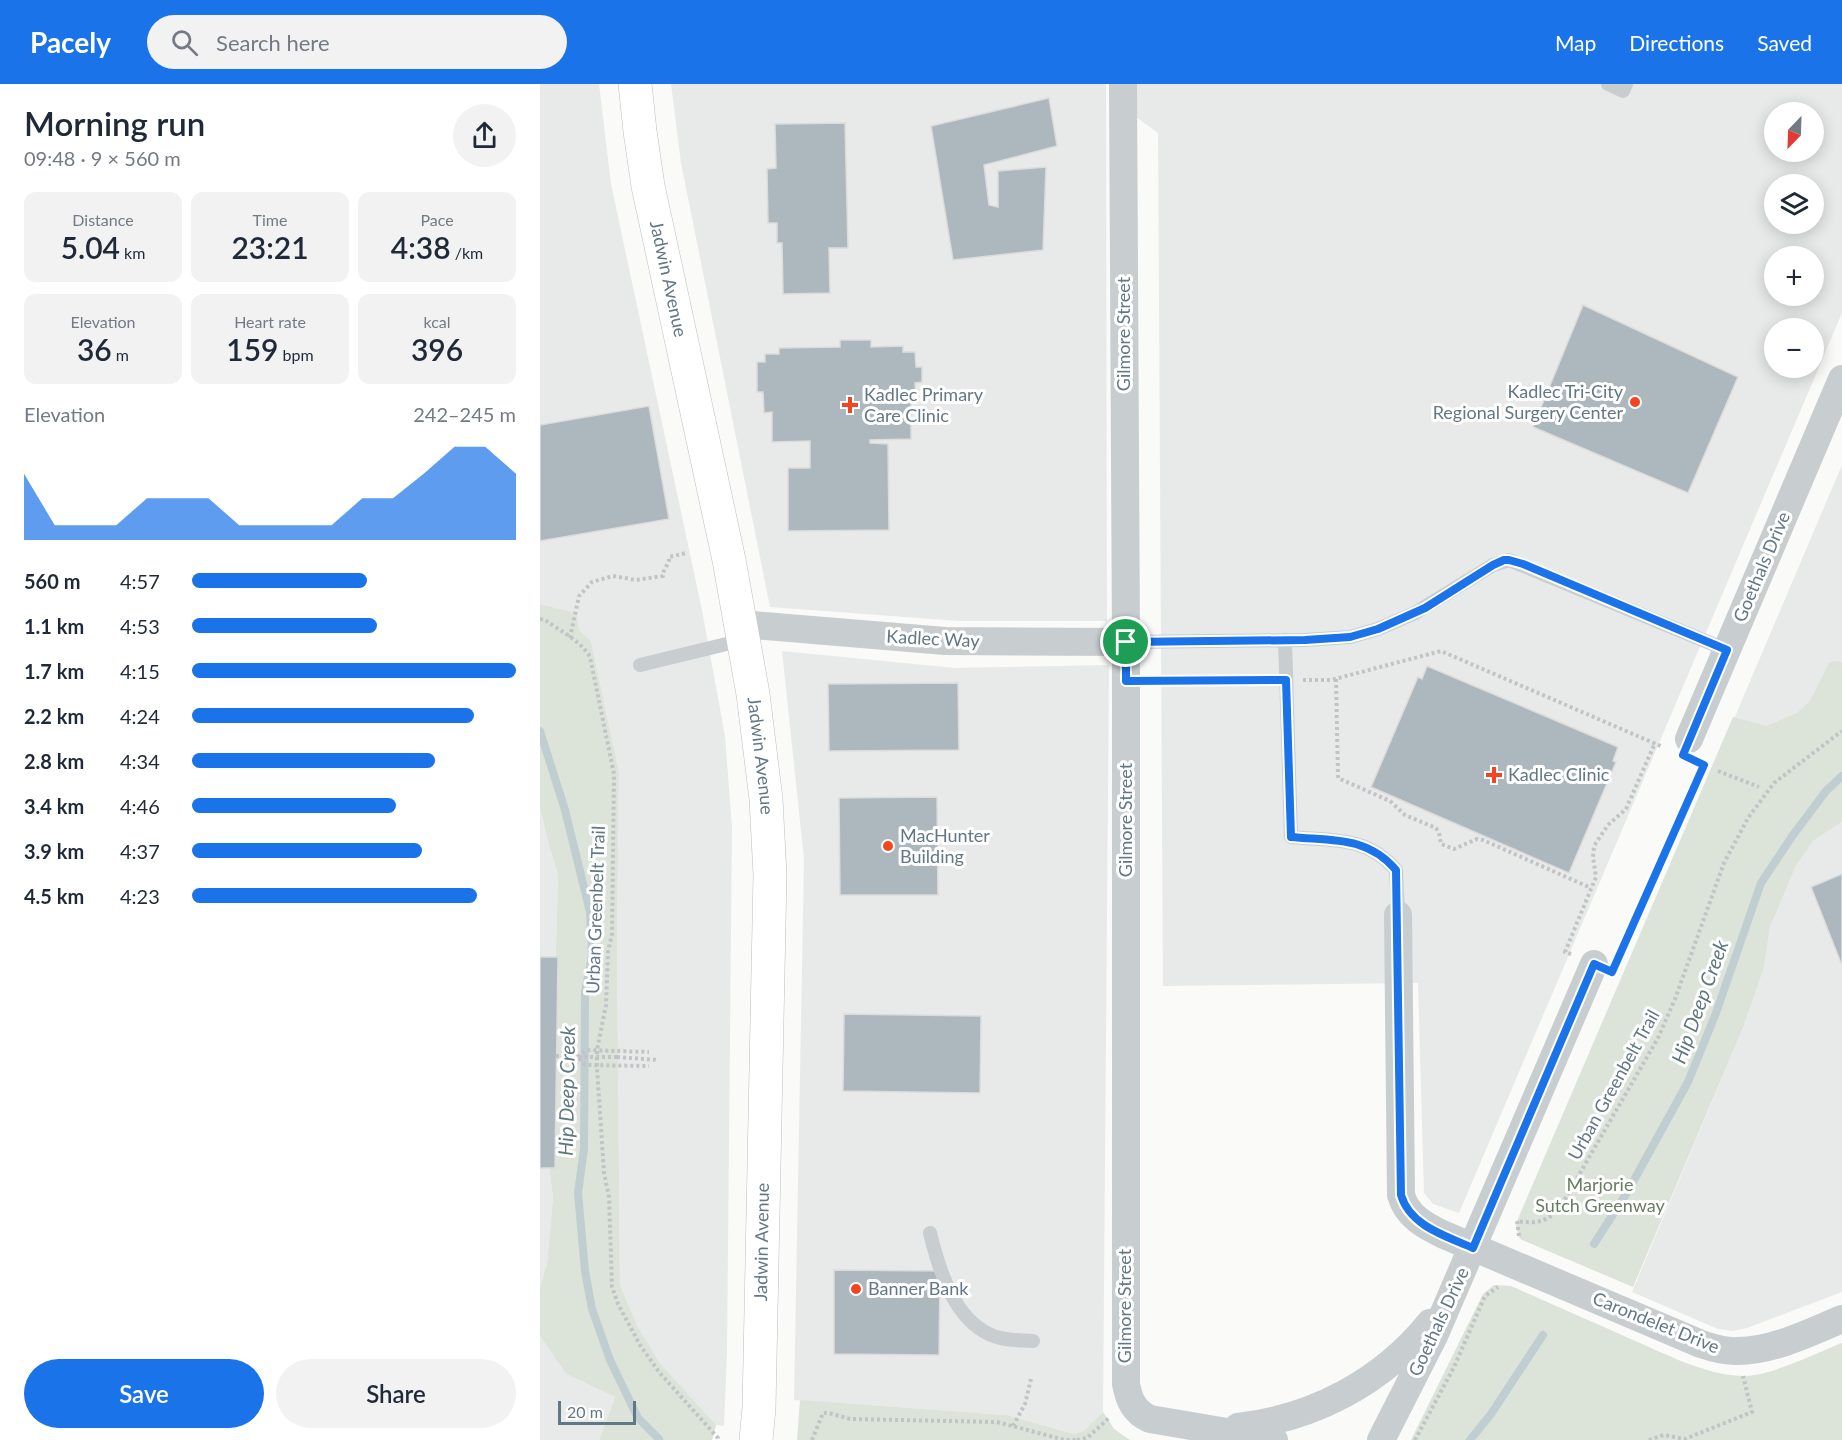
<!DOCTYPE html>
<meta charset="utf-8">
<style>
:root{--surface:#fff;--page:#f2f2f3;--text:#1f2937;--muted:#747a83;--accent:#1a73e8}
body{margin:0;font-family:Lato,sans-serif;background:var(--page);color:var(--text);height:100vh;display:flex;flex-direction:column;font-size:22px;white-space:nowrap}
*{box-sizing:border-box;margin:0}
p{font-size:20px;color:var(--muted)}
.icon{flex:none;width:33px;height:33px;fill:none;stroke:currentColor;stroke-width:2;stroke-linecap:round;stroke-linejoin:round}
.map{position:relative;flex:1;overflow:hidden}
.sheet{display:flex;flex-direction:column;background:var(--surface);width:540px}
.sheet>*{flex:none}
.needle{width:39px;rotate:203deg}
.fabs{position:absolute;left:1224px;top:18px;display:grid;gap:12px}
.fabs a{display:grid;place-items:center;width:60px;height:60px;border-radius:50%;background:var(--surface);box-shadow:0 3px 15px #0003;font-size:30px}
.scale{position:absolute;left:18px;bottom:15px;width:78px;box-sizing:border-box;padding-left:6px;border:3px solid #627886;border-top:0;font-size:16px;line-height:21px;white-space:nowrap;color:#627886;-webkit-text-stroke:4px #fff;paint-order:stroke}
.pin{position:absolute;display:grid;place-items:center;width:51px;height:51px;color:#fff;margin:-26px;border:3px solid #fff;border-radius:50%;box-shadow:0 2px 6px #0007}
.round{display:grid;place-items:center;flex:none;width:63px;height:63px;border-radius:32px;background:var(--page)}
.overview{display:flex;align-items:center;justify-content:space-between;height:102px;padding:0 24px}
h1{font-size:33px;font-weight:600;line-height:45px}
.figures{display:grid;grid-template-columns:repeat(3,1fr);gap:9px;height:102px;padding:6px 24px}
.figures div{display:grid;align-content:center;border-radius:12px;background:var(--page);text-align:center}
.figures b{font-size:30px;font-weight:600}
.figures small{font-size:16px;font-weight:400}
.figures p{font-size:16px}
.chart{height:168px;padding:12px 24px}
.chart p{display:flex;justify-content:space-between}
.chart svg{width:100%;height:108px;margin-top:6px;fill:var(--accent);opacity:.7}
.action{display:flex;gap:12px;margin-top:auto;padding:12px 24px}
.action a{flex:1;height:69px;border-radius:36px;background:var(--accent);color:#fff;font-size:24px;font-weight:600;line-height:69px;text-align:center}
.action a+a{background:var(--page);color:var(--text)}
ul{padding:0 24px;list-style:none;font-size:20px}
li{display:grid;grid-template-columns:96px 72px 1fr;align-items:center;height:45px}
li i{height:15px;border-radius:8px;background:var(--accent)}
header{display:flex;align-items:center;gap:36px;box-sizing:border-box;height:84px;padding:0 30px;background:var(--accent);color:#fff}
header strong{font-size:28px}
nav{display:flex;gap:33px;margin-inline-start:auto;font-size:21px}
.search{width:420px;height:54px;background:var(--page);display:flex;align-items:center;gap:15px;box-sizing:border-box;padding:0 21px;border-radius:33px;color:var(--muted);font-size:22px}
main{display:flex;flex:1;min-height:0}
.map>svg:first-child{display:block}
.built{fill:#e8eae9;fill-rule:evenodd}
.green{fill:#dce3d8}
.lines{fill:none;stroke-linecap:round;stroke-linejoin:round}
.stream{stroke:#c0cdd1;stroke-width:8}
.building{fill:#adb8be;stroke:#dcdcda;stroke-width:1.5}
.primary-casing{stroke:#bac0c3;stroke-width:34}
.path{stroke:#c1c4c6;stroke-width:4;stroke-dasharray:3 3;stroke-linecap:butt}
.lane{stroke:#c8cdd0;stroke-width:14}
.street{stroke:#c8cdd0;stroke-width:28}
.primary{stroke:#fff;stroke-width:33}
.path-bridge{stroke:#c1c4c6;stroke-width:4;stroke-dasharray:3 3;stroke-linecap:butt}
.route-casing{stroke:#fff;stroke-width:12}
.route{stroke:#1a73e8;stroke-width:8}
.poi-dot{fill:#f3451f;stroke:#fff;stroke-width:2}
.labels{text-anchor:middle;stroke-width:6;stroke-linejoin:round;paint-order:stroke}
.street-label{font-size:18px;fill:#627886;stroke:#fff}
.poi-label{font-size:18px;fill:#627886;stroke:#fff;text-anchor:start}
.park-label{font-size:18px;fill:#687c62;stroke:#fff}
.water-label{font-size:20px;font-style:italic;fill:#5e787e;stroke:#fff}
</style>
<header>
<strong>Pacely</strong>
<div class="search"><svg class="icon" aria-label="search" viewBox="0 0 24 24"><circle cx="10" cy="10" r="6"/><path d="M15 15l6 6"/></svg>Search here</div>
<nav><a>Map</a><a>Directions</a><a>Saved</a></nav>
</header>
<main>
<section class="sheet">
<div class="overview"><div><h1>Morning run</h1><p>09:48 · 9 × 560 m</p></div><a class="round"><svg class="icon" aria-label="share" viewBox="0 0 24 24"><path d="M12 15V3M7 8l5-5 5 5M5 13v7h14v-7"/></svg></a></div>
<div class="figures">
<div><p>Distance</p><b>5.04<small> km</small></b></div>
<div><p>Time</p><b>23:21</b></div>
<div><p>Pace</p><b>4:38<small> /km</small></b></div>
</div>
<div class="figures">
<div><p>Elevation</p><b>36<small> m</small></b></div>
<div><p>Heart rate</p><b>159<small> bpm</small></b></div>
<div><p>kcal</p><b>396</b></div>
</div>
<div class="chart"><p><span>Elevation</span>242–245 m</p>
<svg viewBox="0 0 160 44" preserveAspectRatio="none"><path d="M0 44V17L10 38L20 38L30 38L40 27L50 27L60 27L70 38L80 38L90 38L100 38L110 27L120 27L130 17L140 6L150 6L160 17V44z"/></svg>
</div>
<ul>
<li><b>560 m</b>4:57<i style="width:54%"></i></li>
<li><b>1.1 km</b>4:53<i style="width:57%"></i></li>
<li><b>1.7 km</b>4:15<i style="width:100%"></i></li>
<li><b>2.2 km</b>4:24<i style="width:87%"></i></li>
<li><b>2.8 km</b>4:34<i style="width:75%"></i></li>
<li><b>3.4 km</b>4:46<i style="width:63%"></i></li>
<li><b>3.9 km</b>4:37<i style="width:71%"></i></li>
<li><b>4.5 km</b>4:23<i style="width:88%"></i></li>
</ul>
<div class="action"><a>Save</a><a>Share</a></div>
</section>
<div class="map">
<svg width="1302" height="1356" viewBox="0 0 1302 1356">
<rect width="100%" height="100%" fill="#fafaf8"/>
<path class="built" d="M0,0H59L71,100L162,526L185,652L192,743L187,1268L184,1342L176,1341L120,1279L98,1243L80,1201L77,860L79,688L51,557L39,546L37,529L0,520Z
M131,0H566L567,537H419L230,523L141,79Z
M596,0H1302V229L919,1129L893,1120L884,1109L878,899L623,902L618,49L596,33ZM1234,28H1274V68H1234ZM1234,100H1274V140H1234ZM1234,172H1274V212H1234ZM1234,244H1274V284H1234Z
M1302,381V664L1182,663Z
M242,567L415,584L569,581L563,1328L544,1348L534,1350L466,1331L254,1316L264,775Z
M0,723L9,762L18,790L10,1089L13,1114L7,1179L0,1204Z
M1302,738V1208L1207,1244L1193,1247L1178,1245L1092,1208L1203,944L1224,884L1230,843L1256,782L1273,757Z
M0,1252L26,1290L75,1313L59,1356H0Z"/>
<path class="green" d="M0,520L37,529L39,546L51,557L79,688L77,860L80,1201L98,1243L120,1279L176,1341L172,1356H59L75,1313L26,1290L0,1252V1204L7,1179L13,1114L10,1089L18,790L9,762L0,723Z
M1294,577L1302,578V738L1273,757L1256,782L1230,843L1224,884L1203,944L1093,1203L980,1155L976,1143L977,1137L1193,633L1226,642L1257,629L1270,617L1289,579Z
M954,1201L971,1202C1011,1220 1052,1238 1093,1256C1126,1270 1165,1291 1202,1292C1229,1293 1276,1269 1302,1259V1356H871L943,1210Z
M260,1316L466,1331L534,1350L544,1347L563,1328L574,1345L590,1356H257Z"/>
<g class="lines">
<path class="stream" d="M0,647L25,726L50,828L52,872L45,908L44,1065L38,1109L45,1187L52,1225L70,1276L98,1334L119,1355
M1054,1160L1088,1107L1148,998L1176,929L1221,799L1253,751L1286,707L1302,692
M930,1356L951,1330L1003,1251"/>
</g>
<path class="building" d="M509,14L517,62L444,81L449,121L458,123V87L506,83L503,166L413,176L391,42Z
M305,39L308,164H289L290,209L243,210L242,159H237V139H228L227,85L236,84L235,40Z
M1043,221L1198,293L1148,409L993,343Z
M300,256H331V263L363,262V268H375L376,283H382V298L375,299L376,319H371V355L330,356V359L348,360L349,446L248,447V384H270V357L232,358V328L224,329L223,308H217V278H225V270H239V264L300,263Z
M109,322L129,435L0,457V341Z
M887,582L1078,663L1073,677L1076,678L1029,789L831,703L878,593L882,595Z
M418,599L419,666L289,667L288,600Z
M397,713L398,811H300L299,714Z
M1302,790V879H1301L1271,803Z
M0,873H18L15,1084H0Z
M304,930L441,932L440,1009L303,1007Z
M294,1186L400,1187L399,1271L294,1270Z"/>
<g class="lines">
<g class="primary-casing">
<g id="primary">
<path id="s1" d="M95,0L100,47L108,102L189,476L213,610L226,715L230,791L219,1324L216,1356"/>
</g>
</g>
<path class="path" d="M0,535L5,536C19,546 41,557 50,573L74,690L72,850L68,868L66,921L57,966V984L64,1089L69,1113L72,1203L78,1220L100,1261L119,1288L178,1354V1356
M30,554L39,512L52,498L73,492L96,496L123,492C123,484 130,480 129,473L146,469
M796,595L798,694L850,717L865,731L896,744L899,749L901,760L914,765L937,755L943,756L1051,804
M763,596H791L901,567L1123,663
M613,597L726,596
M1178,687L1219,703
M1031,870L1025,868L1056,793L1053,773L1054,762L1068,741L1086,725L1115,659
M1079,873L1164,681L1160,679
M77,973L118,976
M979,1152L977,1137C997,1140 1008,1138 1021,1122L1118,954L1135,915L1184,779L1208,734L1234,699L1302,647
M473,1342L485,1320L491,1295
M272,1356L283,1329H289L310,1335L457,1338L525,1356H536
M537,1356L547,1354L570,1333
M875,1356L914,1283L945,1212L958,1203
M1109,1356L1124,1351L1145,1355L1212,1328L1203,1292"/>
<path class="lane" d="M1068,0L1083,7L1086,0
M745,556L751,753C792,757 827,752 856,786L858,831
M586,558L765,556L810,553L838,545L875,529L953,481L969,476L1187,566
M100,581L203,556
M390,1149C399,1186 414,1235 451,1251C464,1257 480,1256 493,1257"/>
<path class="street" d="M583,0L586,558V1300C589,1316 594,1328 610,1335L734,1356
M200,540L405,557L586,558
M1149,655L1302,295
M858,831L861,1111C867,1132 884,1141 902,1150L1161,1260C1173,1264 1186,1268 1198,1267C1233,1267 1270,1248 1302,1235
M698,1343C774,1334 842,1298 890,1239
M841,1356L894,1252L1054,880"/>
<use href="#primary" class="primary"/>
<path class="path-bridge" d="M16,972L38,973L45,981L109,982
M38,973L46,966L109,968
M38,973H77"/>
</g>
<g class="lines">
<g class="route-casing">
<path id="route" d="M964,476H969L983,480L1187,566L1143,671L1164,681L1072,888L1054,880L933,1164C906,1152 870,1142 861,1111L856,786C827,752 792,757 751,753L746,596L586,597V558L765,556L810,553L838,545L885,524L953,481Z"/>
</g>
<use href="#route" class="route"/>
</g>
<g class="poi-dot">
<circle cx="1095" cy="318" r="6"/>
<path d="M307 312h6v6h6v6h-6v6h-6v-6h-6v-6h6z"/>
<path d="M951 682h6v6h6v6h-6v6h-6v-6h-6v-6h6z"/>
<circle cx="348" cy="762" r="6"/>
<circle cx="316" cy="1205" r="6"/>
</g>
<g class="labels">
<g class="street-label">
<text dy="6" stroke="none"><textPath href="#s1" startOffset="198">Jadwin Avenue</textPath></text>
<text transform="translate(584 250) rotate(-90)" y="6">Gilmore Street</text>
<text transform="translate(1222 483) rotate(-67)" y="6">Goethals Drive</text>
<text transform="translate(393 555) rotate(3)" y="6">Kadlec Way</text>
<text dy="6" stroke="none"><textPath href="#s1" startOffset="684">Jadwin Avenue</textPath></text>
<text transform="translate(586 736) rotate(-90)" y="6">Gilmore Street</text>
<text transform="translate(56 826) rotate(-88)" y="6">Urban Greenbelt Trail</text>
<text transform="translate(1074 1001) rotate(-61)" y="6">Urban Greenbelt Trail</text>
<text transform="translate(222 1158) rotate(-89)" y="6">Jadwin Avenue</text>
<text transform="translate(585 1222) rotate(-90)" y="6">Gilmore Street</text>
<text transform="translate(899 1238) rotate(-65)" y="6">Goethals Drive</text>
<text transform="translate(1116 1239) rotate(22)" y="6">Carondelet Drive</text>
</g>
<g class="poi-label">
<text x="1083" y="314" text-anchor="end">Kadlec Tri-City<tspan x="1083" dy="21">Regional Surgery Center</tspan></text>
<text x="324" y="317">Kadlec Primary<tspan x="324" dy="21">Care Clinic</tspan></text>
<text x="968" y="697">Kadlec Clinic</text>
<text x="360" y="758">MacHunter<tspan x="360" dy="21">Building</tspan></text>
<text x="328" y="1211">Banner Bank</text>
</g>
<g class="park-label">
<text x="1060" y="1107">Marjorie<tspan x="1060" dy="21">Sutch Greenway</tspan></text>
</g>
<g class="water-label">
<text transform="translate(1160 918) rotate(-70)" y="7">Hip Deep Creek</text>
<text transform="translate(27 1007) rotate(-89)" y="7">Hip Deep Creek</text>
</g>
</g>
</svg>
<div class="fabs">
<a><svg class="needle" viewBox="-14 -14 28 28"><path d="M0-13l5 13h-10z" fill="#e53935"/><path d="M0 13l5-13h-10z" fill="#747a83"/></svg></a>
<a><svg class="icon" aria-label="layers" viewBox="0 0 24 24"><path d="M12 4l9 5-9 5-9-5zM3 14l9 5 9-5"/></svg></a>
<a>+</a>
<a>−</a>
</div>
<div class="scale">20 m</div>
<div class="pin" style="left:586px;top:558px;background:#1e9e55"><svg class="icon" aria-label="arrive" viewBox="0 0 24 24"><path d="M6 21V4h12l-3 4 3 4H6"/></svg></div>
</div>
</main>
